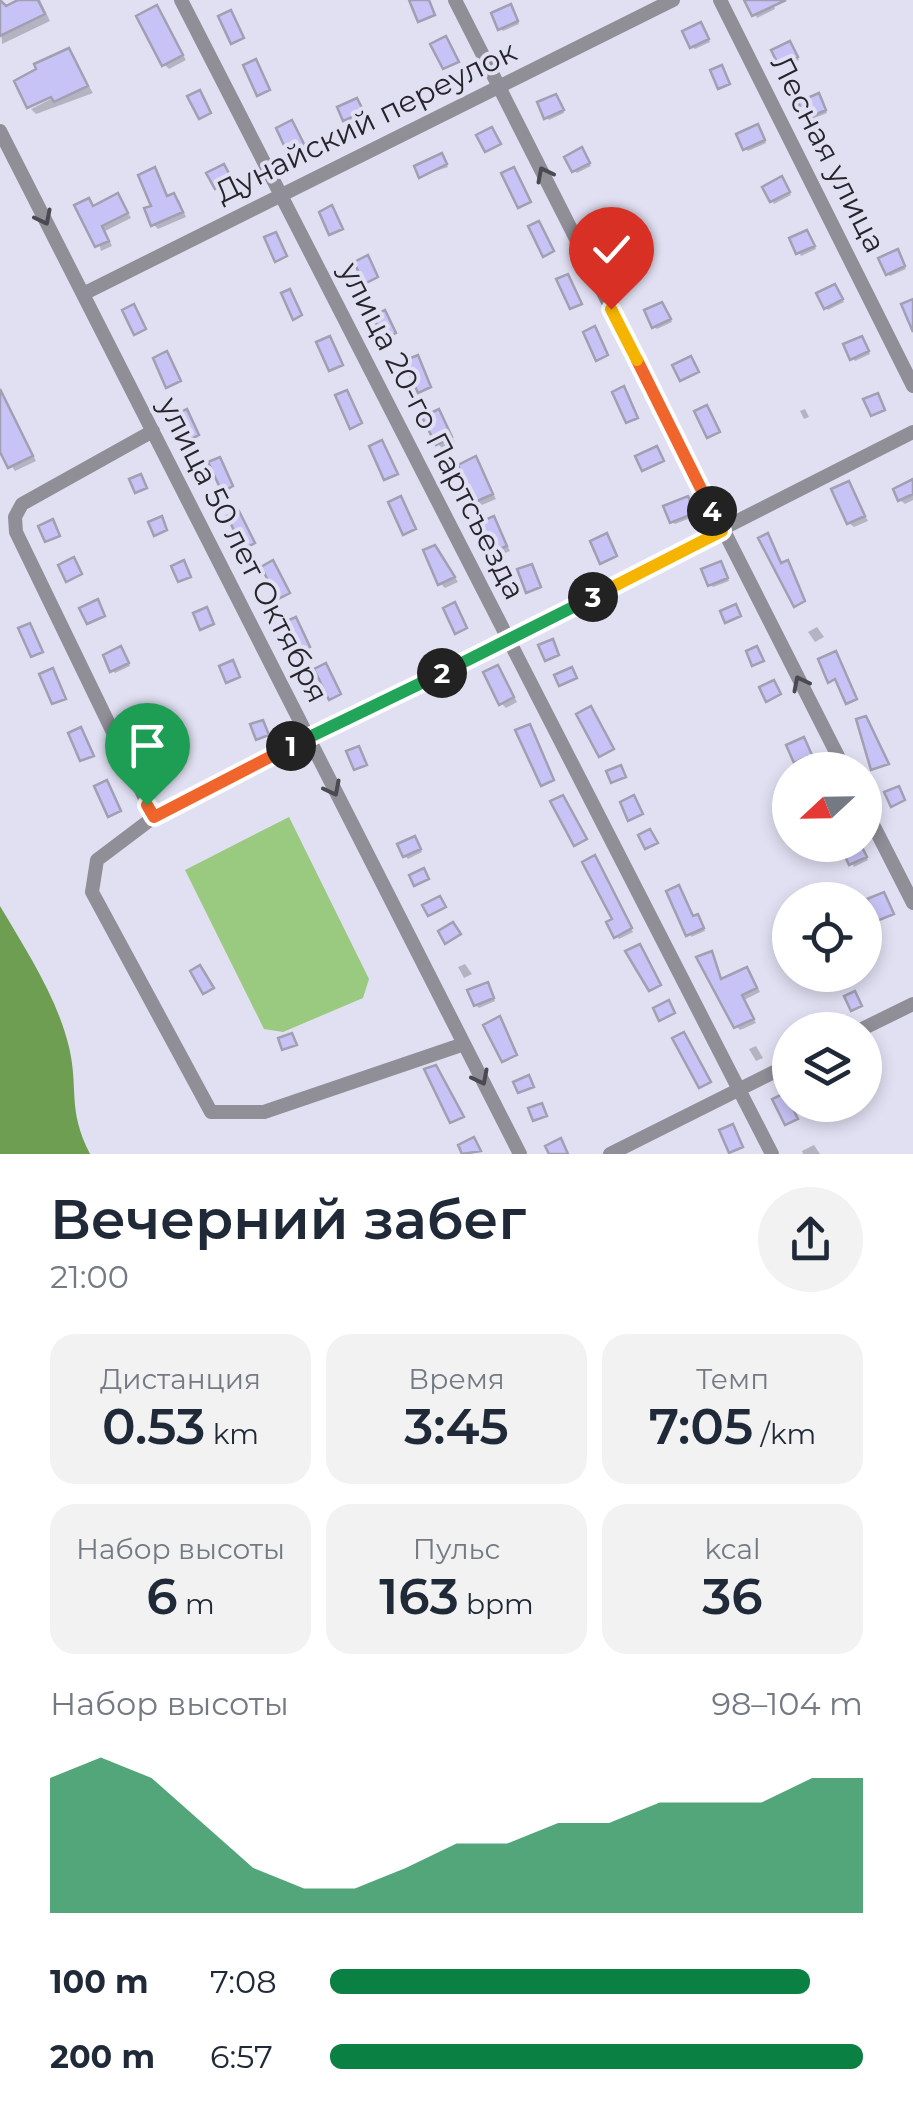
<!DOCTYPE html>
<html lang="ru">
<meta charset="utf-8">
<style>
:root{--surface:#fff;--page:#f2f2f3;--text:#1f2937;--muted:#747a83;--accent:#0b8043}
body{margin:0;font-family:Montserrat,sans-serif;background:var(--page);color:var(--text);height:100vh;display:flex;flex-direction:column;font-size:38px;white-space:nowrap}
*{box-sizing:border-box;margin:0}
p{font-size:32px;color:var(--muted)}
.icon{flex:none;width:55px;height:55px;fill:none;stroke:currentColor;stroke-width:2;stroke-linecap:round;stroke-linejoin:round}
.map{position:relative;height:1154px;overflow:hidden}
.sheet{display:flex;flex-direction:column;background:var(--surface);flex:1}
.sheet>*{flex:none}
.needle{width:65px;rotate:248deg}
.fabs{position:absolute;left:772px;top:752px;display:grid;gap:20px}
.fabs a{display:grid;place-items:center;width:110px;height:110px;border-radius:50%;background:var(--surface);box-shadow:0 5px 15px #0003;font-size:50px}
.pin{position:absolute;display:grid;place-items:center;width:85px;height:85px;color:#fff;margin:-102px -42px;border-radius:50% 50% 50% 0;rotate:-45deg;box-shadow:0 0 10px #0007}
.pin .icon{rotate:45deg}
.km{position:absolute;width:50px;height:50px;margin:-25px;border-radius:50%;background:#222;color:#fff;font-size:28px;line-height:50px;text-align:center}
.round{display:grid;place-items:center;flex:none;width:105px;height:105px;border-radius:52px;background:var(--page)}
.overview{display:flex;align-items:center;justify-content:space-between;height:170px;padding:0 50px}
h1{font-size:55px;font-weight:600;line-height:75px}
.stats{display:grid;grid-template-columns:repeat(3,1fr);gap:15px;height:170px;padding:10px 50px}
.stats div{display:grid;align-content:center;border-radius:25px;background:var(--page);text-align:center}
.stats b{font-size:50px;font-weight:600}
.stats small{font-size:28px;font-weight:400}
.stats p{font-size:28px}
.chart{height:280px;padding:20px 50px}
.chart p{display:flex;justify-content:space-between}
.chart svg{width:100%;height:180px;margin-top:10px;fill:var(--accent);opacity:.7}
ul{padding:0 50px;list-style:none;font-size:32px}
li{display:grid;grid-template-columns:160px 120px 1fr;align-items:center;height:75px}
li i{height:25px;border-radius:12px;background:var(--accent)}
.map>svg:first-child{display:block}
.green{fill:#99ca7f}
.water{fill:#6e9e52}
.shadow{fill:#0003}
.building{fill:#c8c3f6;stroke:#a19fb2;stroke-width:2.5}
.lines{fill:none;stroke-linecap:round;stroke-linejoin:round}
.minor{stroke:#908f98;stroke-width:14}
.oneway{stroke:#4b4a52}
.split-1-casing{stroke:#fff;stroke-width:20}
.split-2-casing{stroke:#fff;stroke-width:20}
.split-3-casing{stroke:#fff;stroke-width:20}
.split-4-casing{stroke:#fff;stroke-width:20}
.split-5-casing{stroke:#fff;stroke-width:20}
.split-6-casing{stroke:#fff;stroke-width:20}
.split-1{stroke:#f0652b;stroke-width:12}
.split-2{stroke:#22a559;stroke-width:12}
.split-3{stroke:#22a559;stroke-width:12}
.split-4{stroke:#f5b400;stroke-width:12}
.split-5{stroke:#f0652b;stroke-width:12}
.split-6{stroke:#f5b400;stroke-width:12}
.labels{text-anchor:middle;stroke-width:8;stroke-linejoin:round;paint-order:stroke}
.street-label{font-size:30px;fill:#26252c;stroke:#e1e0f3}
</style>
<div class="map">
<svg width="913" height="1154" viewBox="0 0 913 1154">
<rect width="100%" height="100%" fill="#e1e0f3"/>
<path class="green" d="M289,817L369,979L363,998L283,1032L264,1029L185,870Z"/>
<path class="water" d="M0,906C26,950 57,997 69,1047C79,1090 67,1109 90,1154H0Z"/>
<path class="shadow" d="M0,0L4,7L40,0L50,21L2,44Z
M771,0L775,9L757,18L748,1Z
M157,8L186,60L169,69L164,64Z
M513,10L519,24L503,31L500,28Z
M703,27L710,42L695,49L692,47Z
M792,46L799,60L784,67L781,64Z
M68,51L93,93L36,114L31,109L63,93Z
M821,98L827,113L810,120L807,117Z
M558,99L564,113L549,120L546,117Z
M360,104L365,115L348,123L345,120Z
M760,130L766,143L748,151L745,148Z
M584,153L591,166L577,173L574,171Z
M444,158L448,167L421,176Z
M154,170L168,198L179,200L186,217L158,229L153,224Z
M784,182L791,195L774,204L772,201Z
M118,196L131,218L105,231L112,246L101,251L88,201L94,208Z
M809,235L816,249L801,256L792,240Z
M900,255L906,269L890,276L888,274Z
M837,289L844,302L828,310L826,307Z
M665,307L672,322L657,329L654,327Z
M864,341L870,354L855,361L852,358Z
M0,391L36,461L15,471L0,449Z
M805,409L809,417L804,419L800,411Z
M438,412L455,442L442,448L438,444Z
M475,459L496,499L482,505L477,500Z
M913,482V500L905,504L900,500Z
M849,484L868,521L854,527L849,523Z
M690,501L696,516L675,524L672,522Z
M494,519L510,551L497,556L492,551Z
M723,567L729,581L713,587L710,585Z
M450,570L458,582L445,588L440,583Z
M817,627L824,637L815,642L808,632Z
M124,652L130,666L115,673L112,670Z
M502,673L517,702L506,708L501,703Z
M417,842L422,852L408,859L405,856Z
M861,845L868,860L854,867L843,847Z
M598,861L633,932L619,939L616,936Z
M693,918L700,919L705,931L691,937Z
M711,954L723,981L747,970L751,974L760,992L744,1000L756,1023L740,1030L736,1026Z
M465,964L472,974L464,978L458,967Z
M490,988L495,1001L479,1008L476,1005Z
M756,1046L763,1058L756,1061L749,1049Z
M814,1145L820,1154H803L802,1151Z"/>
<path class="building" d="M0,0L6,6L18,0H38L45,14L0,36Z
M409,0H429L435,15L418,22Z
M744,0H786L752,16Z
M511,4L518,21L498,30L491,13Z
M157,5L183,55L162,66L136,16Z
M231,10L244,38L231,44L218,16Z
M701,22L709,39L690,48L682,31Z
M446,36L459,62L443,69L430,44Z
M790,41L798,57L779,66L771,50Z
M69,48L88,86L54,102L51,97L27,108L14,81L36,69L34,64Z
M256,59L270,90L257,96L243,65Z
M722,65L730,84L718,89L710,70Z
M200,90L211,113L199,119L187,96Z
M819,93L826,110L805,119L798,102Z
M556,94L564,110L544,119L537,102Z
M357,98L364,112L343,121L337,107Z
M292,120L305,146L288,154L276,128Z
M758,124L765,140L743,150L736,134Z
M492,127L501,144L485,152L476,135Z
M582,147L590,163L572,172L564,157Z
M442,153L447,164L419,178L414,166Z
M224,164L232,179L215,189L206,173Z
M155,167L167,196L174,193L183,212L151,226L144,208L151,206L138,175Z
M514,167L531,202L518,208L501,173Z
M782,176L790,192L770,202L762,187Z
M118,193L128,213L102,226L109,241L95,247L74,205L89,198L93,206Z
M332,205L343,229L329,235L319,212Z
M539,221L554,251L543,257L528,226Z
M807,230L815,246L796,254L789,238Z
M276,232L287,256L275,262L264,237Z
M627,246L639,273L625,279L613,252Z
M898,249L905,266L886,275L878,258Z
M368,255L378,277L364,284L354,262Z
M568,274L582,304L570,309L556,279Z
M835,284L843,299L824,309L816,293Z
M290,289L302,315L293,320L281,293Z
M913,299V332L901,304Z
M662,302L671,319L652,328L644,310Z
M134,304L146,329L134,335L122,310Z
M385,310L396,333L383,339L373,316Z
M595,326L608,355L596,361L583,332Z
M330,336L343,365L329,371L316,342Z
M862,336L869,351L850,360L843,344Z
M167,351L181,381L166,388L153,358Z
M418,355L431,387L418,393L404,361Z
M691,356L699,372L680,381L672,365Z
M624,386L638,418L626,423L612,392Z
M0,389L33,456L8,468L0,452Z
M347,390L362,423L350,429L335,395Z
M878,393L885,410L871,416L863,399Z
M707,405L720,432L707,438L694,411Z
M187,409L199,435L187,441L175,415Z
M439,409L452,437L436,445L422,417Z
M382,440L398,474L384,480L369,446Z
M657,446L664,461L642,471L635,456Z
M476,456L493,494L475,502L458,465Z
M220,457L233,486L222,492L208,462Z
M141,474L147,488L135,493L129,479Z
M913,479V494L898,501L893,489Z
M849,481L865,516L847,524L831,489Z
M401,496L416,529L403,535L388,502Z
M688,496L695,513L670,523L663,506Z
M239,511L255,543L243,549L227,516Z
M162,516L167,530L154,536L148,522Z
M494,516L507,546L490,553L478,523Z
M53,519L60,536L45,542L38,526Z
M607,533L617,556L600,564L590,541Z
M768,533L781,563L788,560L805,601L794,607L758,538Z
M435,545L455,577L438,585L423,550Z
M74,557L82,574L66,582L58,565Z
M184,560L191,577L178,582L171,566Z
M273,560L290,593L278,599L261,567Z
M721,561L728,578L708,586L701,569Z
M532,564L541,587L526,593L517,569Z
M98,599L105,616L87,624L79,608Z
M455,602L467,628L455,634L443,608Z
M736,604L741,616L725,623L720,611Z
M207,607L214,624L200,630L193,613Z
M296,617L310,647L296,654L282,623Z
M30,623L43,652L31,657L18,628Z
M553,639L559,655L545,661L538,645Z
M121,646L129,663L110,672L103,655Z
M757,646L764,661L752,666L746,651Z
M836,651L857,699L846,704L835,679L828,683L818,659Z
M233,660L240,677L226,683L219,666Z
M326,663L341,694L329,700L314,669Z
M498,665L514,697L499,705L483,672Z
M572,667L577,678L559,686L554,675Z
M53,668L66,699L52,704L39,674Z
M774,680L781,694L766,702L759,687Z
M591,706L614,749L599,757L576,714Z
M866,716L889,764L871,770L856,719Z
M263,720L269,735L256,740L250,724Z
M530,724L554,780L541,786L515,730Z
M81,727L94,756L80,761L68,733Z
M156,730L167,753L152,760L141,737Z
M804,737L812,755L794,763L786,745Z
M359,746L367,765L354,770L346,751Z
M621,765L626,777L611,783L606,771Z
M107,780L121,811L108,817L94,786Z
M899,786L905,800L891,807L884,792Z
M563,795L587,839L574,846L550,801Z
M634,795L643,814L628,821L620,802Z
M650,829L658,843L645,849L638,835Z
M415,836L421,849L403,857L397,844Z
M840,845H861L867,857L849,865Z
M595,855L632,928L614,938L606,922L612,919L582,862Z
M424,868L429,879L414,886L409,875Z
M679,885L693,916L698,914L704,928L686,936L666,891Z
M884,892L894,914L877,921L867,899Z
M440,896L446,907L428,916L422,905Z
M453,922L461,934L445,944L438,931Z
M640,944L661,985L649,991L625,951Z
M712,951L721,979L747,967L757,988L742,995L754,1019L734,1028L696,957Z
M200,965L214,988L203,994L190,971Z
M488,982L494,998L474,1006L467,990Z
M855,991L862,1006L851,1011L844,996Z
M669,1000L675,1013L659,1021L653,1008Z
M500,1016L517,1055L502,1062L483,1025Z
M684,1032L711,1082L699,1088L672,1038Z
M292,1033L297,1045L282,1050L278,1038Z
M436,1065L464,1117L450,1123L424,1069Z
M529,1075L534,1087L518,1093L513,1082Z
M785,1093L798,1119L785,1125L772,1099Z
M542,1103L547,1116L533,1121L528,1108Z
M733,1124L743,1147L729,1153L719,1130Z
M474,1137L481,1151L462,1154L458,1145Z
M561,1138L568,1154H549L545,1146Z"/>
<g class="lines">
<path class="minor" d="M181,0L772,1154
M455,0L845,770
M720,0L913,386
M0,131L520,1154
M83,294L673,0
M153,431L22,504L15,517L16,532L154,817L97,860L92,892L211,1112H264L464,1044
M865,809L913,903
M154,817L913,432
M860,1030L913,1004
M610,1154L790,1064"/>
</g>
<defs><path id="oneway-chevron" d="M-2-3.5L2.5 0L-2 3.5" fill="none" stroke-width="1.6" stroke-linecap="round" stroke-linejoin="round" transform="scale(2.5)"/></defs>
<g class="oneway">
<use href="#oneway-chevron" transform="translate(544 174) rotate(-117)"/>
<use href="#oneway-chevron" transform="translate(44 218) rotate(63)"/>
<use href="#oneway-chevron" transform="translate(800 683) rotate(-117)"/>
<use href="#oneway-chevron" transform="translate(333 789) rotate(63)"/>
<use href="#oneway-chevron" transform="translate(481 1078) rotate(63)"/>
</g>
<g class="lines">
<g class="split-1-casing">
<path id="split-1" d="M147,805L154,817L291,746"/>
</g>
<g class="split-2-casing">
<path id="split-2" d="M291,746L442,673"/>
</g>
<g class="split-3-casing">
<path id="split-3" d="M442,673L593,597"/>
</g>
<g class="split-4-casing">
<path id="split-4" d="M593,597L722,531L712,511"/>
</g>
<g class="split-5-casing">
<path id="split-5" d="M637,360L712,511"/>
</g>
<g class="split-6-casing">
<path id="split-6" d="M611,309L637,360"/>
</g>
<use href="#split-1" class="split-1"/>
<use href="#split-2" class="split-2"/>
<use href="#split-3" class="split-3"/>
<use href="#split-4" class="split-4"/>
<use href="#split-5" class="split-5"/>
<use href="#split-6" class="split-6"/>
</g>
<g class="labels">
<g class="street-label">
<text transform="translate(366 122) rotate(-26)" y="10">Дунайский переулок</text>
<text transform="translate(828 154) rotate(63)" y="10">Лесная улица</text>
<text transform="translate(432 431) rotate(63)" y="10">улица 20-го Партсъезда</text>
<text transform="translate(243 550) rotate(63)" y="10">улица 50 лет Октября</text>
</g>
</g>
</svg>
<div class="fabs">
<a><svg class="needle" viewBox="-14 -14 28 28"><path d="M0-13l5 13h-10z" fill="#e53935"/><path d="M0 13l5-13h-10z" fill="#747a83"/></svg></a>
<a><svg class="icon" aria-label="locate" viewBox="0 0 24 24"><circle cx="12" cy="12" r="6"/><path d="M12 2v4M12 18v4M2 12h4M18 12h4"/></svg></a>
<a><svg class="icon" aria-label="layers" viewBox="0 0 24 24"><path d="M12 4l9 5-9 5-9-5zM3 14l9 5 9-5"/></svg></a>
</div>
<div class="pin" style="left:147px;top:805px;background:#1e9e55"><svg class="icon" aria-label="arrive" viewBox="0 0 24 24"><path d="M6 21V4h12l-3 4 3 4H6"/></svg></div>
<div class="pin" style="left:611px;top:309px;background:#d93025"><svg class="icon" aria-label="check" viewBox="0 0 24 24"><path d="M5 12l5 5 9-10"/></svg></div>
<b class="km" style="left:291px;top:746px">1</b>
<b class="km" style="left:442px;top:673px">2</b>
<b class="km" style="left:593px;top:597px">3</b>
<b class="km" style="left:712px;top:511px">4</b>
</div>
<section class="sheet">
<div class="overview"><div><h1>Вечерний забег</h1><p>21:00</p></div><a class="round"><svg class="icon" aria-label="share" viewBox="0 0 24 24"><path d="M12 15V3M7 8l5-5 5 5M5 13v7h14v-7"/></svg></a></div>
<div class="stats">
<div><p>Дистанция</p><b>0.53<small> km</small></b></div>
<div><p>Время</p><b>3:45</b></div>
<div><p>Темп</p><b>7:05<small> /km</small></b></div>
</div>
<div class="stats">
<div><p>Набор высоты</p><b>6<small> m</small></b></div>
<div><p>Пульс</p><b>163<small> bpm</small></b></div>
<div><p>kcal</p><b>36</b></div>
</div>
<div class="chart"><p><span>Набор высоты</span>98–104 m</p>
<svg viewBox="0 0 160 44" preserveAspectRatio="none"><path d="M0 44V11L10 6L20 11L30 22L40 33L50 38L60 38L70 33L80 27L90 27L100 22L110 22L120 17L130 17L140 17L150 11L160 11V44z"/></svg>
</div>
<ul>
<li><b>100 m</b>7:08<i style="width:90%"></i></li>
<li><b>200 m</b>6:57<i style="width:100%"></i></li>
</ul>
</section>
